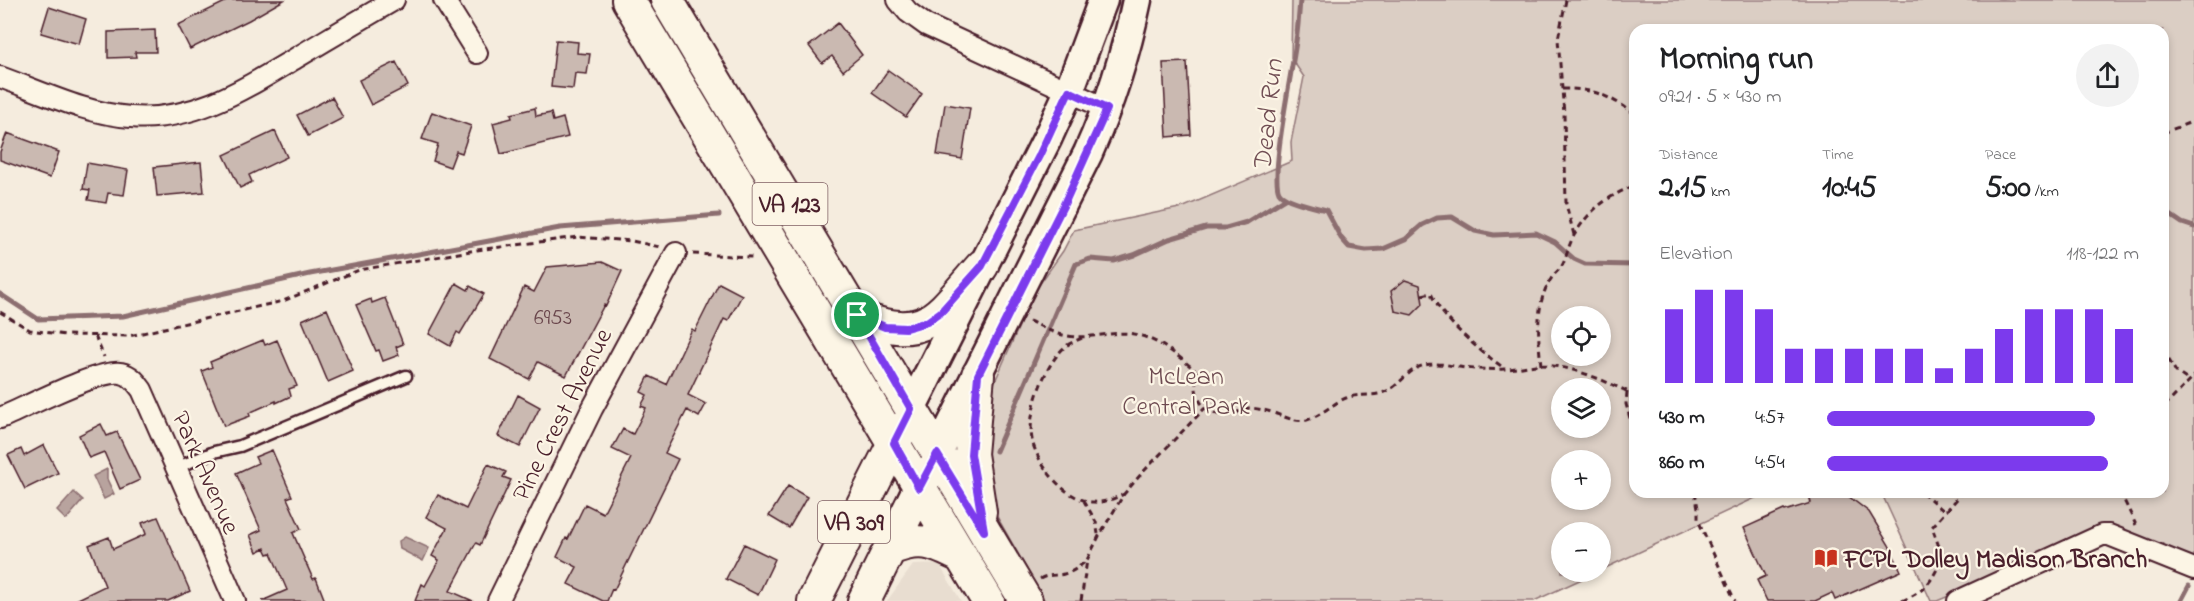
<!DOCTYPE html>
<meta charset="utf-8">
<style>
:root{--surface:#fff;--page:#f2f2f2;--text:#202124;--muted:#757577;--accent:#7c3aed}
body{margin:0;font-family:"Indie Flower",sans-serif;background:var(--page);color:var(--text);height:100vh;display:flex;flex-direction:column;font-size:22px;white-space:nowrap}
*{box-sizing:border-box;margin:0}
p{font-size:20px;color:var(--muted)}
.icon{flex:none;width:33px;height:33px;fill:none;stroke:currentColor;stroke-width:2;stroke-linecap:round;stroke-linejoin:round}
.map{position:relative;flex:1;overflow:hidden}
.details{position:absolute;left:1629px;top:24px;width:540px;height:474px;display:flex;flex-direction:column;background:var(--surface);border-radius:18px;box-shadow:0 3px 9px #0003}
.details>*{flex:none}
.controls{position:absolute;left:1551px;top:306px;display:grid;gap:12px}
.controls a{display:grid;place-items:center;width:60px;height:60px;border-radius:50%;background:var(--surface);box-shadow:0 3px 9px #0003;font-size:30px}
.pin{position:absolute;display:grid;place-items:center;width:51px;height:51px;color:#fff;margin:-26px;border:3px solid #fff;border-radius:50%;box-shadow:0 2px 6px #0007}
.round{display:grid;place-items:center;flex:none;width:63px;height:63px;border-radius:32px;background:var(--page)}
.summary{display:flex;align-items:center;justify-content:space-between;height:102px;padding:0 30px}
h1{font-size:33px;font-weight:700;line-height:45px}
.figures{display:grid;grid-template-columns:repeat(3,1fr);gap:9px;height:102px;padding:6px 30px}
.figures div{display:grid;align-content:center}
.figures b{font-size:30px;font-weight:700}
.figures small{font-size:16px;font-weight:400}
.figures p{font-size:16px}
.chart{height:168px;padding:12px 30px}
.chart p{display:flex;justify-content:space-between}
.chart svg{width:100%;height:108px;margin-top:6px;stroke:var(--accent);stroke-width:6}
ul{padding:0 30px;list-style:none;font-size:20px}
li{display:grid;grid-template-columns:96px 72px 1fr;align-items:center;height:45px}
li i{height:15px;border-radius:8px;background:var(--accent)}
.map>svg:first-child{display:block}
.built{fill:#e8ddd0}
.green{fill:#dbcec4;stroke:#927678;stroke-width:1.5;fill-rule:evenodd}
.water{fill:#b8a39e;stroke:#8c6e70;stroke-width:1.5}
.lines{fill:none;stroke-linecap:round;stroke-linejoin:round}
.stream{stroke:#8c6e70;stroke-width:5}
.building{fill:#cab9b1;stroke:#4a1f2b;stroke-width:1.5}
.service-casing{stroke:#4a1f2b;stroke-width:15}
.minor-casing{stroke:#4a1f2b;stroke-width:24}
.secondary-casing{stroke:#4a1f2b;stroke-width:33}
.primary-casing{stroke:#4a1f2b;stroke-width:36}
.path{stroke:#4a1f2b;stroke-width:3;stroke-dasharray:6 4.5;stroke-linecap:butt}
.service{stroke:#fcf5e5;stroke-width:10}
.minor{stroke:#fcf5e5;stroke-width:20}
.secondary{stroke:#fcf5e5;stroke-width:28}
.primary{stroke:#fcf5e5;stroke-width:32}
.route-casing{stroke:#fff;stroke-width:12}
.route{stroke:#7c3aed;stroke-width:8}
.labels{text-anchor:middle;stroke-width:4.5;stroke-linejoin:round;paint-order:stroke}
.number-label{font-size:22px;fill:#6a464c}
.shield{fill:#fcf5e5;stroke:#7f5f63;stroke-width:1.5}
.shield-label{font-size:24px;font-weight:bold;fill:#4a1f2b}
.park-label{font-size:26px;fill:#6e4b51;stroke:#fcf5e5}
.street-label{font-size:26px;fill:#4a1f2b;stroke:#fcf5e5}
.poi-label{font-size:26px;font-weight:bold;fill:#4a1f2b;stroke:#fcf5e5;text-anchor:start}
.water-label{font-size:27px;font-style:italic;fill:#704d53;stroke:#fcf5e5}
</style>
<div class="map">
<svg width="2194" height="601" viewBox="0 0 2194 601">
<rect width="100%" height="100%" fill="#f5ecde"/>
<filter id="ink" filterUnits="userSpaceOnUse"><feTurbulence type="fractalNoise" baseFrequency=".0167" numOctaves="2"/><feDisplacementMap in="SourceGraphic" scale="12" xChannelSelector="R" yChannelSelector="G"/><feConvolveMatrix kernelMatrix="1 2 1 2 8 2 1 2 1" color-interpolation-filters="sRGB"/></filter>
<g filter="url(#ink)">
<path class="built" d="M939,564L961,601H887L913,565Z"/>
<path class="green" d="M1292,0H2194V560L2087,538L1937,601H1931L1881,492H2163V30H1635V492H1768L1601,570L1600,532H1562V572H1597L1534,601H1045L995,513L988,479L978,462L993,386L1034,292L1063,251L1074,230L1184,207L1292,161L1291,142L1304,77L1291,58ZM1562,316H1600V356H1562ZM1562,388H1600V428H1562ZM1562,460H1600V500H1562Z"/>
<path class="water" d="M107,469V479L114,494L104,499L93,476Z
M74,492L83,500L66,520L57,511Z
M405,537L429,548L423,561L400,549L399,541Z"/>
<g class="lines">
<path class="stream" d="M1300,0C1299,14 1298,28 1296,41C1293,67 1270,175 1279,192C1284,201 1315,207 1326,210L1341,238L1349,247L1366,250L1383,249L1406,239L1422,225L1437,218L1452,217L1475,231L1494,235L1536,233L1555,242L1574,259L1585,264L1635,265
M2163,210L2182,223L2194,227
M0,294L38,319L123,316L310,274L560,228L719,215
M996,451L1076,264L1090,259L1114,261L1134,255L1169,239L1206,228H1226L1247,222L1286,198
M2181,601L2189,586"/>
</g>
<path class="building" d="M229,0H284L249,20L190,49L178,25Z
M49,7L86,19L79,44L41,33Z
M838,23L862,55L843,71L832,56L822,63L809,46Z
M155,30L156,52H135L136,57L108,58V32Z
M556,40L578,42L577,53L590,54L587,74L575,73L573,89L551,87Z
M396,62L408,86L371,105L359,80Z
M1187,62L1191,135L1167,137L1163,63Z
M888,70L922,94L906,117L872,93Z
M332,97L343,118L308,136L297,115Z
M945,104L970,108L962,159L937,155Z
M535,108L536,116L551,113L553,121L563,118L568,137L501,154L493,123L512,118L511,114Z
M432,112L471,126L462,153L456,151L450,167L433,161L438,144L422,139Z
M275,131L287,157L249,175L252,182L240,188L224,155Z
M7,133L59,152L50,178L0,160V152Z
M201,162L204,192L157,196L154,167Z
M87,163L128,170L124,195L108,193L106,203L88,200L90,190L83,189Z
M602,262L622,271L606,306L604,305L566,376L538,362L529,379L490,359L524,287L534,292L547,267Z
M1405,280L1420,285L1423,304L1412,315L1395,311L1391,291Z
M456,283L468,290L470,286L484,294L460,334L457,332L450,346L429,334Z
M719,283L742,295L728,321L724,319L688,395L706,404L699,417L687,410L665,453L678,459L614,590L612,589L607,601H603L568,584L577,567L557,557L566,538L568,539L585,504L603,513L631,458L612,449L623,429L633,434L646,408L641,406L647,395L641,392L649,376L666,384L692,329L695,331Z
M385,298L403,344L396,347L399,355L383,361L379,350L376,351L356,305L371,299L372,303Z
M327,309L353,371L328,382L302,320Z
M263,340L265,345L277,340L297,386L289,389L291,396L276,403V401L249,413L250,416L224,426L202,371L212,367L210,362Z
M518,395L540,407L520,447L498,436Z
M101,424L107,436L117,432L140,480L120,489L104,452L89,458L79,435Z
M44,445L58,473L25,489L8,455L21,449L24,456Z
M272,450L292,496L287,498L301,529L293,533L313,579L316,578L325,601H262L287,590L271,553L268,554L265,548L257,552L250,535L261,530L236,473L258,463L255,457Z
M488,464L506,472L503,477L511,480L480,545L476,543L450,591L473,601H415L422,584L425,586L439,560L432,556L447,528L426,517L438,495L466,509Z
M788,486L807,497L789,528L769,516Z
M1830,492L1844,493L1869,512L1889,545L1901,571L1835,600L1832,593L1815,601H1767L1757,580L1766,576L1744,528L1784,510L1785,511L1811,503L1809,495L1829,496Z
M158,517L190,591L168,601H74L105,586L89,545L109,537L113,549L146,534L142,523Z
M744,544L775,559L758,595L726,579Z"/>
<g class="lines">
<g class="service-casing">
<path id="service" d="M176,468L214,452L240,446L406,376"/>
</g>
<g class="minor-casing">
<path id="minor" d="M444,0L477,53
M898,0L908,12L926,25L1107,109
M0,77C42,92 86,114 131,117C194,122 244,89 296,58C328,39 361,19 394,0
M0,418C25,408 98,369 121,373C131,375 136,382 142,390L235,601
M498,601L592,409L676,253
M1958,601L2102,535H2109L2194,569"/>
</g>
<g class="secondary-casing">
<path id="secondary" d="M911,409L1048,137L1069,91L1103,0
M937,454L1088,153C1110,104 1126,53 1137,0"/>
</g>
<g class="primary-casing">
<path id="primary" d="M628,0L988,601
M667,0L1026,601
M857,316C927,345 938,315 982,266
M978,375L971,454L980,512
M890,549C921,536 934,543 962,557
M814,601L901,429
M864,601L927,473"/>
</g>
<path class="path" d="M1566,0L1558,39L1564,114L1566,204L1574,235
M1562,89C1594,88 1609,96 1635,114
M2163,133L2194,121
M693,254L752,257
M1422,295L1431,293C1440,318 1482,353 1504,368
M0,312L30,330L65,335L129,336L283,301L359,270L477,250L578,237L632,241L660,247
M1029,321C1041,326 1054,334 1068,336C1093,340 1118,328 1142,336C1163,343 1181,358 1197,372C1192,394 1201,416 1228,415C1235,415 1242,409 1249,408C1253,408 1259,409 1263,410C1277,412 1291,423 1307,420C1321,416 1333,403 1346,398C1357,394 1367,396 1378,394C1401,390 1406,365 1432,364C1447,363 1462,369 1477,369C1486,369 1495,370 1504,369C1516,369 1528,365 1540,365C1572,365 1607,382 1635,395
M95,336L104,357
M1082,338C1077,340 1070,343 1066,346C1044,364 1025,416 1033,444C1041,469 1066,500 1093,502C1104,503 1114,499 1124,494
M2163,350L2176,372L2189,381
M1541,365C1538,338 1535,302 1551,279C1554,273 1560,270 1563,264C1567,255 1569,243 1575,234C1588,211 1610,194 1635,186
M1627,392L1626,404L1635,436
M2163,405L2171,400L2194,376
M1695,492L1698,508V520L1735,601
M1922,492L1945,512
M2120,492L2136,525
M1084,501L1096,522L1098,534
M1040,579C1048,574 1056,576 1064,574C1073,572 1079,567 1086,561
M1081,601L1087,560L1099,536L1124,494L1143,472L1205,408
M1902,601C1929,588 1929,584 1943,558L1932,527L1963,492"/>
<use href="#service" class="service"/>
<use href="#minor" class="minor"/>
<use href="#secondary" class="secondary"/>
<use href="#primary" class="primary"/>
</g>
</g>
<g class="lines" filter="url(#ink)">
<g class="route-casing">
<path id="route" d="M1069,91L1107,109L1065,202L978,375L971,454L984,531L937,454L919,488L894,443L911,409L857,315L885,327L906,328L927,322L941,312L982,266L1039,156Z"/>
</g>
<use href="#route" class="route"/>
</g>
<defs>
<g id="library-bare" transform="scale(1.8)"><path d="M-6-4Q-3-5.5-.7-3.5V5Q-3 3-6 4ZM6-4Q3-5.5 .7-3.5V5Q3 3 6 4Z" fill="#c8321e" stroke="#fcf5e5" stroke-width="2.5" paint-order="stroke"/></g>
</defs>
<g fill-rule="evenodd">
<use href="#library-bare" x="1826" y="558"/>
</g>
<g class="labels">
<g class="number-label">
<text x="553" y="324">6953</text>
</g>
<g class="shield">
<rect x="752.5" y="183" width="75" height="42" rx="4.5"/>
<rect x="818" y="501" width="72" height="42" rx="4.5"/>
</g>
<g class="shield-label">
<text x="790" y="212">VA 123</text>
<text x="854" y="530">VA 309</text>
</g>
<g class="park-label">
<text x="1186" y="384">McLean<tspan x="1186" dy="30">Central Park</tspan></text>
</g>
<g class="street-label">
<text transform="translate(561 414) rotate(-63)" y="9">Pine Crest Avenue</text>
<text transform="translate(207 472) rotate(66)" y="9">Park Avenue</text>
</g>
<g class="poi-label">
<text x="1844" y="567">FCPL Dolley Madison Branch</text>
</g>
<g class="water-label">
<text transform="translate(1267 115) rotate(-84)" y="9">Dead Run</text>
</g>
</g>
</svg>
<div class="controls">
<a><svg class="icon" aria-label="locate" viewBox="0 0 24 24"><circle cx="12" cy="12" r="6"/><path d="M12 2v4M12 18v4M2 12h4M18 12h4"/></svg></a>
<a><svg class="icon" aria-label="layers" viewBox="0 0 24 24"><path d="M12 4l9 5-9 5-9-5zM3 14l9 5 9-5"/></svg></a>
<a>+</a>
<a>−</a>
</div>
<div class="pin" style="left:857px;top:315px;background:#1e9e55"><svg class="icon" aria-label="arrive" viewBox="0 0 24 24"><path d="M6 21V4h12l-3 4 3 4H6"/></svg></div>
<section class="details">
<div class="summary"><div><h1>Morning run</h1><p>09:21 · 5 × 430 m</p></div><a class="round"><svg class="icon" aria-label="share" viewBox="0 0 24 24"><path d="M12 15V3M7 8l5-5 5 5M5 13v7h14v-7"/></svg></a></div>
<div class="figures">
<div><p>Distance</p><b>2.15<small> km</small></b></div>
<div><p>Time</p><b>10:45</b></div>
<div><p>Pace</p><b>5:00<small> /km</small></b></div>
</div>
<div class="chart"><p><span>Elevation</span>118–122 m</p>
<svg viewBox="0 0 160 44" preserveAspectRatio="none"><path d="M5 44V14M15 44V6M25 44V6M35 44V14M45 44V30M55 44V30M65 44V30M75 44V30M85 44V30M95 44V38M105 44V30M115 44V22M125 44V14M135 44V14M145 44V14M155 44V22"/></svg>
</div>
<ul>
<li><b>430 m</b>4:57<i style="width:86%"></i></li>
<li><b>860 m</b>4:54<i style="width:90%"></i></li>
</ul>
</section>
</div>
